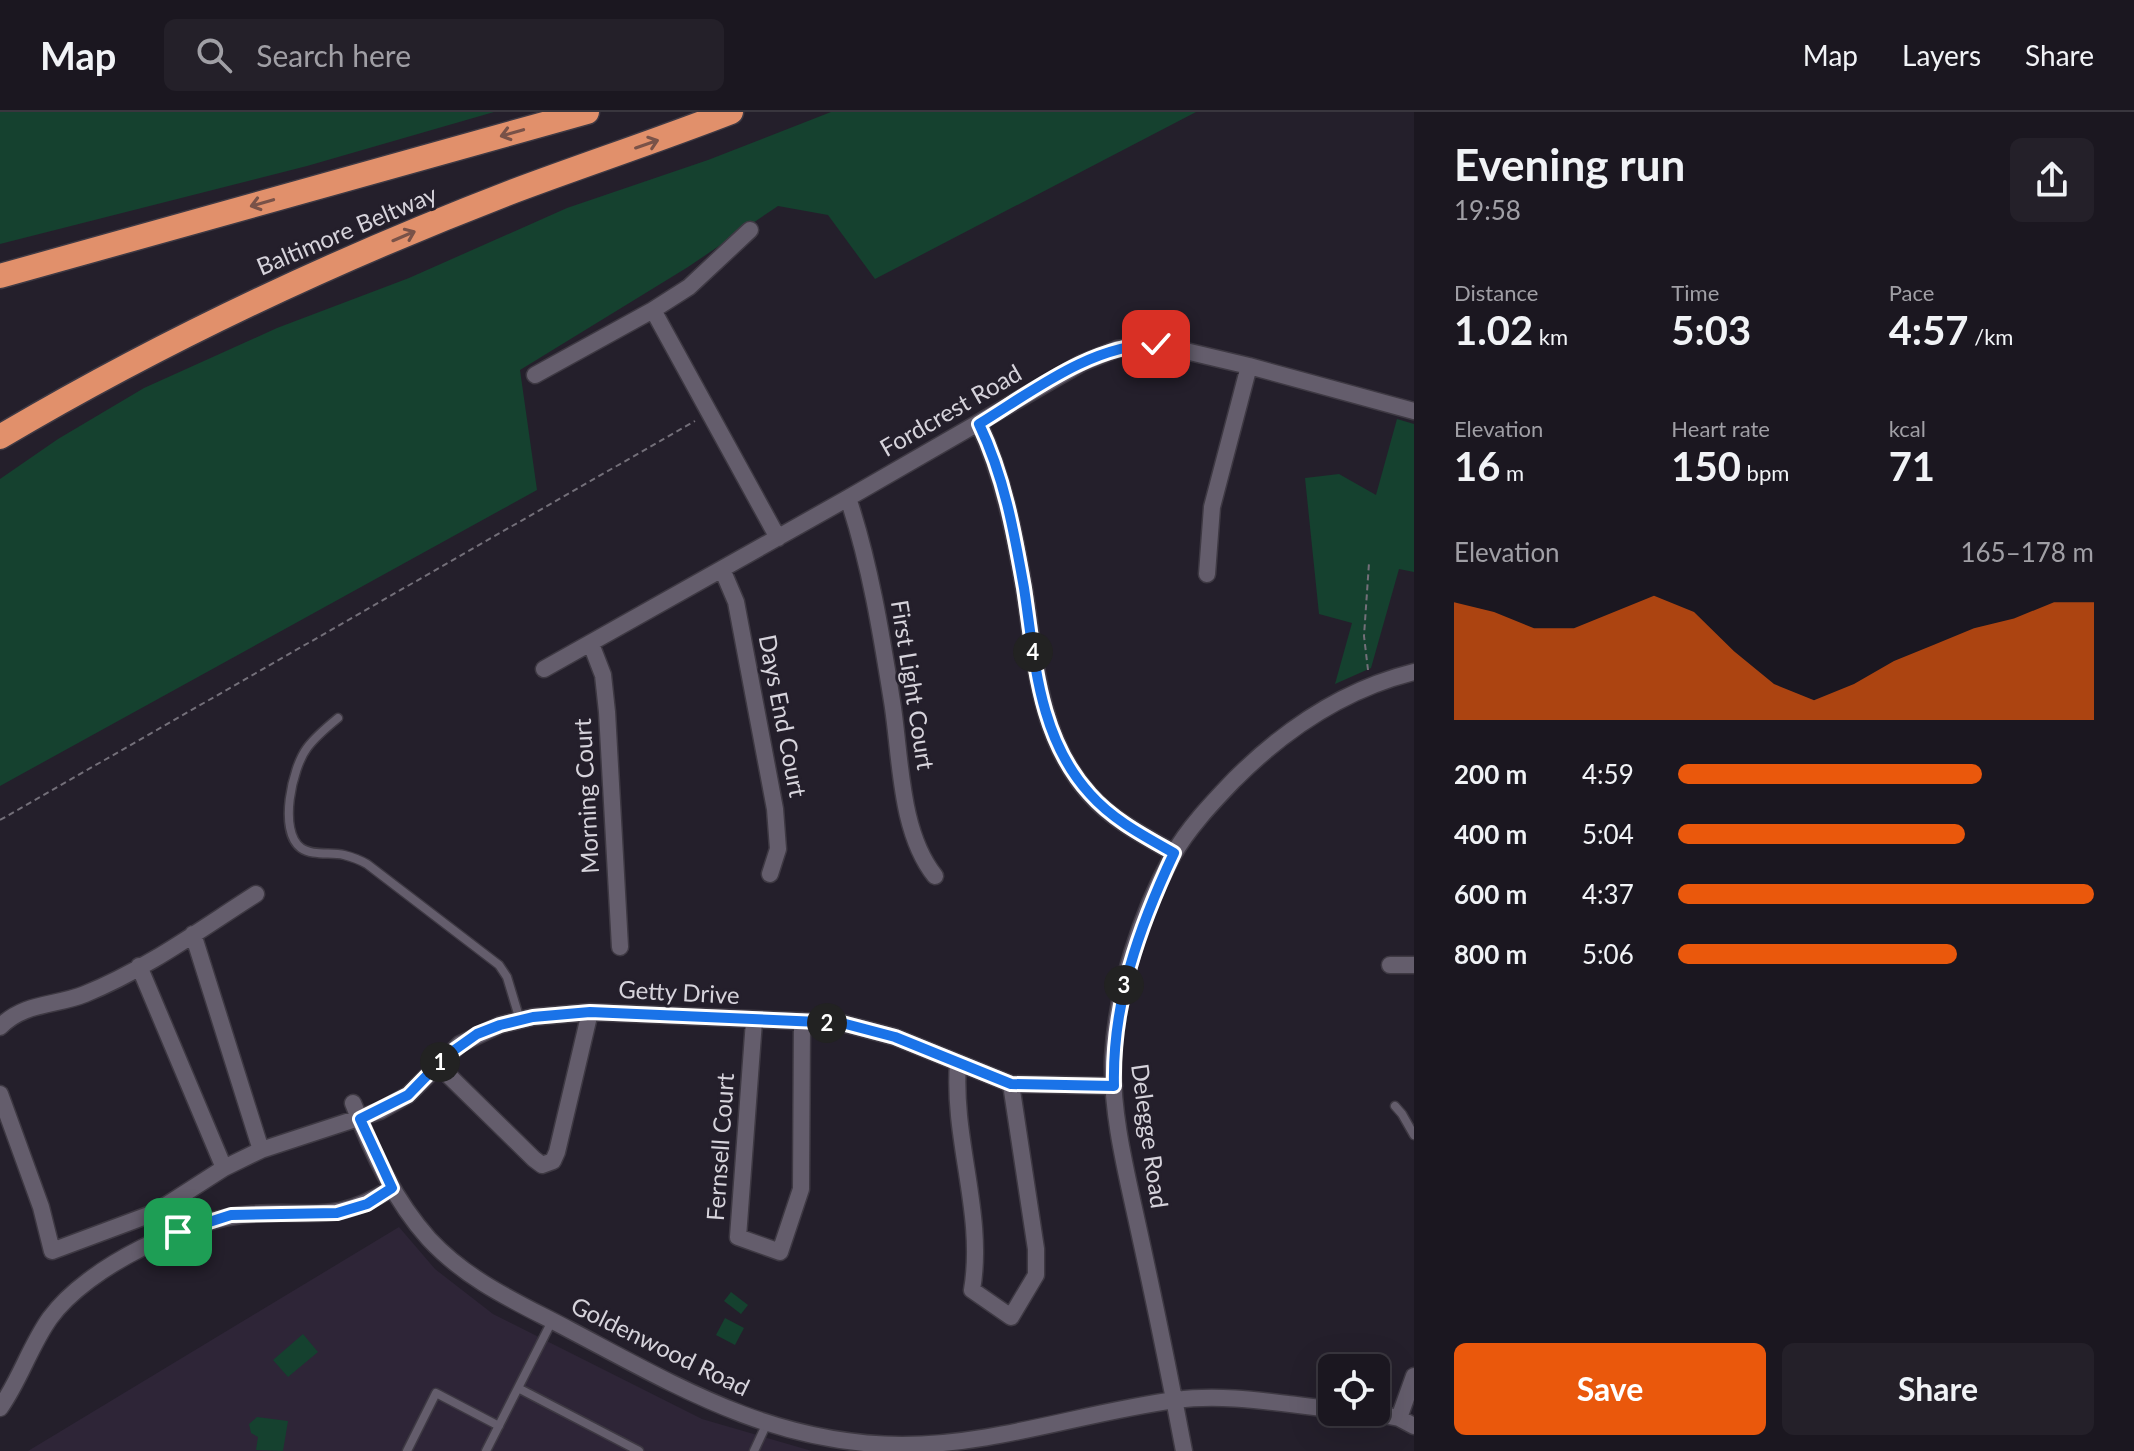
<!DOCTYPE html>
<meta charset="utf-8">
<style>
:root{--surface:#1b1720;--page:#242029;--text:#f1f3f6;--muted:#a09fa5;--line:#39363e;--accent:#ea580c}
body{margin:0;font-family:Lato,sans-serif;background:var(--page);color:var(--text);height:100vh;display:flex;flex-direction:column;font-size:30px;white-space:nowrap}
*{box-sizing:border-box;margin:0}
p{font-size:26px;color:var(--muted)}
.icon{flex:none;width:44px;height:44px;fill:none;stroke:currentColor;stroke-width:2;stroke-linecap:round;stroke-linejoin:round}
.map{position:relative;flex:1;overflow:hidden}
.side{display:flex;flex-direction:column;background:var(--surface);width:720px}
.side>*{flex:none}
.buttons{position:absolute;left:1318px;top:1242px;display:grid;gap:16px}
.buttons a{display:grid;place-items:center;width:72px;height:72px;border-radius:12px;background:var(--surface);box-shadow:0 8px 32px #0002,0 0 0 2px var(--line);font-size:40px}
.pin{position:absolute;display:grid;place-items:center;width:68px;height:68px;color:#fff;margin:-34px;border-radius:16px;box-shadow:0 4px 12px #0006}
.km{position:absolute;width:40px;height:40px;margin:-20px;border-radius:50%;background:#222;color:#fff;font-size:22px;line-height:40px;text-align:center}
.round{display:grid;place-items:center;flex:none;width:84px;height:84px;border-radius:12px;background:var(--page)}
.headline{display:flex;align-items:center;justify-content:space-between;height:136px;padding:0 40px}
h1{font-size:44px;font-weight:700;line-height:60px}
.stats{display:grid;grid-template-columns:repeat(3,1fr);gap:12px;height:136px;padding:8px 40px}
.stats div{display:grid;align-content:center}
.stats b{font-size:40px;font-weight:700}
.stats small{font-size:22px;font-weight:400}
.stats p{font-size:22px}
.chart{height:224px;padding:16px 40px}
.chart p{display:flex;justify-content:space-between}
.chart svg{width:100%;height:144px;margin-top:8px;fill:var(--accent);opacity:.7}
.action{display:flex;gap:16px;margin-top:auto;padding:16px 40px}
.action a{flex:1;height:92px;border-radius:12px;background:var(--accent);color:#fff;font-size:32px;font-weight:700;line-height:92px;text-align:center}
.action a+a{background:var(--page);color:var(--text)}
ul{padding:0 40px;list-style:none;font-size:26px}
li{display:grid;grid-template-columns:128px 96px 1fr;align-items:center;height:60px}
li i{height:20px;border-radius:10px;background:var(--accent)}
header{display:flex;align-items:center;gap:48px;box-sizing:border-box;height:112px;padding:0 40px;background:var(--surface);border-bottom:2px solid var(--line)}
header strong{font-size:38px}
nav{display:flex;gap:44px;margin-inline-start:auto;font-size:28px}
.search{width:560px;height:72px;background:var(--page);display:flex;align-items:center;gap:20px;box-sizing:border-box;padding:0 28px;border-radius:12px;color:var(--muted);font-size:30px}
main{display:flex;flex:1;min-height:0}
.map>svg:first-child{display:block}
.built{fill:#2e2537}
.green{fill:#15412f}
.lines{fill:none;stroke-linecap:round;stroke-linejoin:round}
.service-casing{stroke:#3e3943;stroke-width:11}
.minor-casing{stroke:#3e3943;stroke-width:19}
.motorway-casing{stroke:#3e3943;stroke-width:27}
.path{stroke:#736f79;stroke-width:2;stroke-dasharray:6 4;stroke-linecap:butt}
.service{stroke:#645d6c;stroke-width:8}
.minor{stroke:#645d6c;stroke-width:16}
.motorway{stroke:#e1906b;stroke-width:24}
.oneway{stroke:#795248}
.route-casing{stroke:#fff;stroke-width:16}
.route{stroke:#1a73e8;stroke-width:10}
.labels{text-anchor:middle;stroke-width:6;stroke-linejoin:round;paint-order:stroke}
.street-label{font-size:24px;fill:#d6d3db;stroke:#241f2b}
</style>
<header>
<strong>Map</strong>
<div class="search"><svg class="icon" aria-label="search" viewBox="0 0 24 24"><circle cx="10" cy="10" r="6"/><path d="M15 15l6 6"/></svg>Search here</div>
<nav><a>Map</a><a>Layers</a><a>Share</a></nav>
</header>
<main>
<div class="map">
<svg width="1414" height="1339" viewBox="0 0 1414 1339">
<rect width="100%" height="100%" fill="#241f2b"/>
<path class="built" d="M399,1115L435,1157L493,1202L702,1307L812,1339H28Z"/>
<path class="green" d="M0,0H494L307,54L0,132Z
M831,0H1196L875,167L828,103L778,94L688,155L520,258L537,378L0,674V367L58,327L144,276L277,216L409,166L567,96L708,48Z
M1397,307L1414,312V460L1399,457L1371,556L1335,572L1352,511L1319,502L1305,366L1339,362L1376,383Z
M731,1180L748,1193L741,1202L724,1189Z
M725,1206L744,1216L735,1233L716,1223Z
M303,1222L318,1240L288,1265L273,1248Z
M257,1305L288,1309L283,1339L256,1338L258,1325L251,1321L249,1312Z"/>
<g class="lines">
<g class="service-casing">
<path id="service" d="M338,606C327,615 315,625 307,636C292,656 278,719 301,736C312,744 331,740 344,743C352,745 360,748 367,752L499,853L507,865L520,908
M1395,994L1402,1002L1414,1023
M552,1209L518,1276L639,1339
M407,1339L436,1281L499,1314
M486,1339L518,1276
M754,1339L767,1311"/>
</g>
<g class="minor-casing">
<path id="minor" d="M653,198L778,426
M535,263L653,198L689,175L750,118
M979,312C1003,364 1014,419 1024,476C1036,552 1039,634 1098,691C1120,712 1148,726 1174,741
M848,386C870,452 881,520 892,589C901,644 899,719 935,764
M722,457L736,490L775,697L778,737L770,762
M1207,462L1212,395L1249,254
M591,532L603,563L607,600L620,835
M544,557L848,386L1082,251L1117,237L1156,232L1249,254L1414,299
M193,822L261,1038
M1390,853H1414
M139,854L224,1056
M754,909L738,1125L780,1140L801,1077L802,909
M0,915C24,890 56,894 85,882C145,858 201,817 256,782
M958,951C952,1028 985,1102 972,1178L1011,1205L1036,1163V1137L1011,972
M438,953L534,1047L542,1053L553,1049L557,1040L590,900
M0,982L41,1095L52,1139L154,1101L224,1056L261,1038L380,999L408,983L460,932L500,913L533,905L590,900L842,911L895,925L1011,972L1114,974
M353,991C372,1040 394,1088 429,1127C469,1170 519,1191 570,1218C680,1276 773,1332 902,1333C995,1333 1084,1300 1176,1288C1227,1281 1281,1292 1332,1297
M0,1296C20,1268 30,1234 50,1206C88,1154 189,1106 252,1102C314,1097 333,1113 392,1076
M1368,1300L1399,1306L1414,1314
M1399,1306L1414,1264
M1184,1339C1170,1265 1155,1192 1139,1119C1127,1063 1111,1003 1113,945C1117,877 1140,803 1173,743C1188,716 1213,690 1234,668C1284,618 1345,577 1414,560"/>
</g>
<g class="motorway-casing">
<path id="motorway" d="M0,164L587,0
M0,325C164,228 337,147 514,79C586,52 659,28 731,0"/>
</g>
<path class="path" d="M1368,558L1364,524L1369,451
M0,708L695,309"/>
<use href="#service" class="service"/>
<use href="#minor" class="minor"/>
<use href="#motorway" class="motorway"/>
</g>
<defs><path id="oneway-shaft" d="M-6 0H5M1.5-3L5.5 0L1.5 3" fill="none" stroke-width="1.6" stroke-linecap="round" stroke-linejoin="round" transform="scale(2)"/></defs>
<g class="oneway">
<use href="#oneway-shaft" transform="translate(512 21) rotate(164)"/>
<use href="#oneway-shaft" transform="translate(647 32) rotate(-19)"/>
<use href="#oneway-shaft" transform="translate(262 91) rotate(164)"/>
<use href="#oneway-shaft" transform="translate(404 124) rotate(-23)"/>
</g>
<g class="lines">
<g class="route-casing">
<path id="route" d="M178,1120L231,1103L337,1101L367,1092L392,1076L360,1007L408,983L446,944L477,922L500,913L533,905L590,900L842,911L895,925L1011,972L1114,974C1112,891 1139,815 1174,741C1144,724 1113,708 1090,682C1038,625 1035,548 1024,476C1014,419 1004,364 979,312C1033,279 1091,233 1156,232"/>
</g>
<use href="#route" class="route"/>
</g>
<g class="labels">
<g class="street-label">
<text transform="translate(347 119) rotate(-23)" y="8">Baltimore Beltway</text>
<text transform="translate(951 299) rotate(-30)" y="8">Fordcrest Road</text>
<text transform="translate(912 573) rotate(81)" y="8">First Light Court</text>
<text transform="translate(782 604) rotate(79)" y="8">Days End Court</text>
<text transform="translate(587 684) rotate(-93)" y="8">Morning Court</text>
<text transform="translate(679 881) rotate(3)" y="8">Getty Drive</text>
<text transform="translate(1149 1024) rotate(82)" y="8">Delegge Road</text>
<text transform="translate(721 1035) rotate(-86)" y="8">Fernsell Court</text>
<text transform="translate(660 1235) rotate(26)" y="8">Goldenwood Road</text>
</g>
</g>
</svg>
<div class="buttons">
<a><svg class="icon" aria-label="locate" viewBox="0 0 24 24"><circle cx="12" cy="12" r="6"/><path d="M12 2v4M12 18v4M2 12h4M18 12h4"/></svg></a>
</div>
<div class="pin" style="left:178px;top:1120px;background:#1e9e55"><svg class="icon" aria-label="arrive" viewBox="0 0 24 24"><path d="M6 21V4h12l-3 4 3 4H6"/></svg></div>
<div class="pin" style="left:1156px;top:232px;background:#d93025"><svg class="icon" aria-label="check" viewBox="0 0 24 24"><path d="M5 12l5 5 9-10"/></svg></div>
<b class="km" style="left:440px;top:950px">1</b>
<b class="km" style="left:827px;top:911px">2</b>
<b class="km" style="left:1124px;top:873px">3</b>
<b class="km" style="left:1033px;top:540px">4</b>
</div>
<section class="side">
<div class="headline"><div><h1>Evening run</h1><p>19:58</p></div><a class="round"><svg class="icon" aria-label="share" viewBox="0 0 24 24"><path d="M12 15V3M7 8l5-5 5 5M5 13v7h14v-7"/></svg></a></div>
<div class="stats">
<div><p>Distance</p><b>1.02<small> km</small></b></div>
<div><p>Time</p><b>5:03</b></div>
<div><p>Pace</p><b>4:57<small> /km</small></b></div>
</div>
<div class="stats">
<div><p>Elevation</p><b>16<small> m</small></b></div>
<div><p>Heart rate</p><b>150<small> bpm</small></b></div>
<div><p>kcal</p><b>71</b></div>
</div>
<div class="chart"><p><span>Elevation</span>165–178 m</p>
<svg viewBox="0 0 160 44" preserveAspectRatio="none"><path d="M0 44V8L10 11L20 16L30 16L40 11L50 6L60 11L70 23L80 33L90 38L100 33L110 26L120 21L130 16L140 13L150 8L160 8V44z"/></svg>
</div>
<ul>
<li><b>200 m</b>4:59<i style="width:73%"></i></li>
<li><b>400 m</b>5:04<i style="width:69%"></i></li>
<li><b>600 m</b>4:37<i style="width:100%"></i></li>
<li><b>800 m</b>5:06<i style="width:67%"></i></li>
</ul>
<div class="action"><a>Save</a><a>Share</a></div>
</section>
</main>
